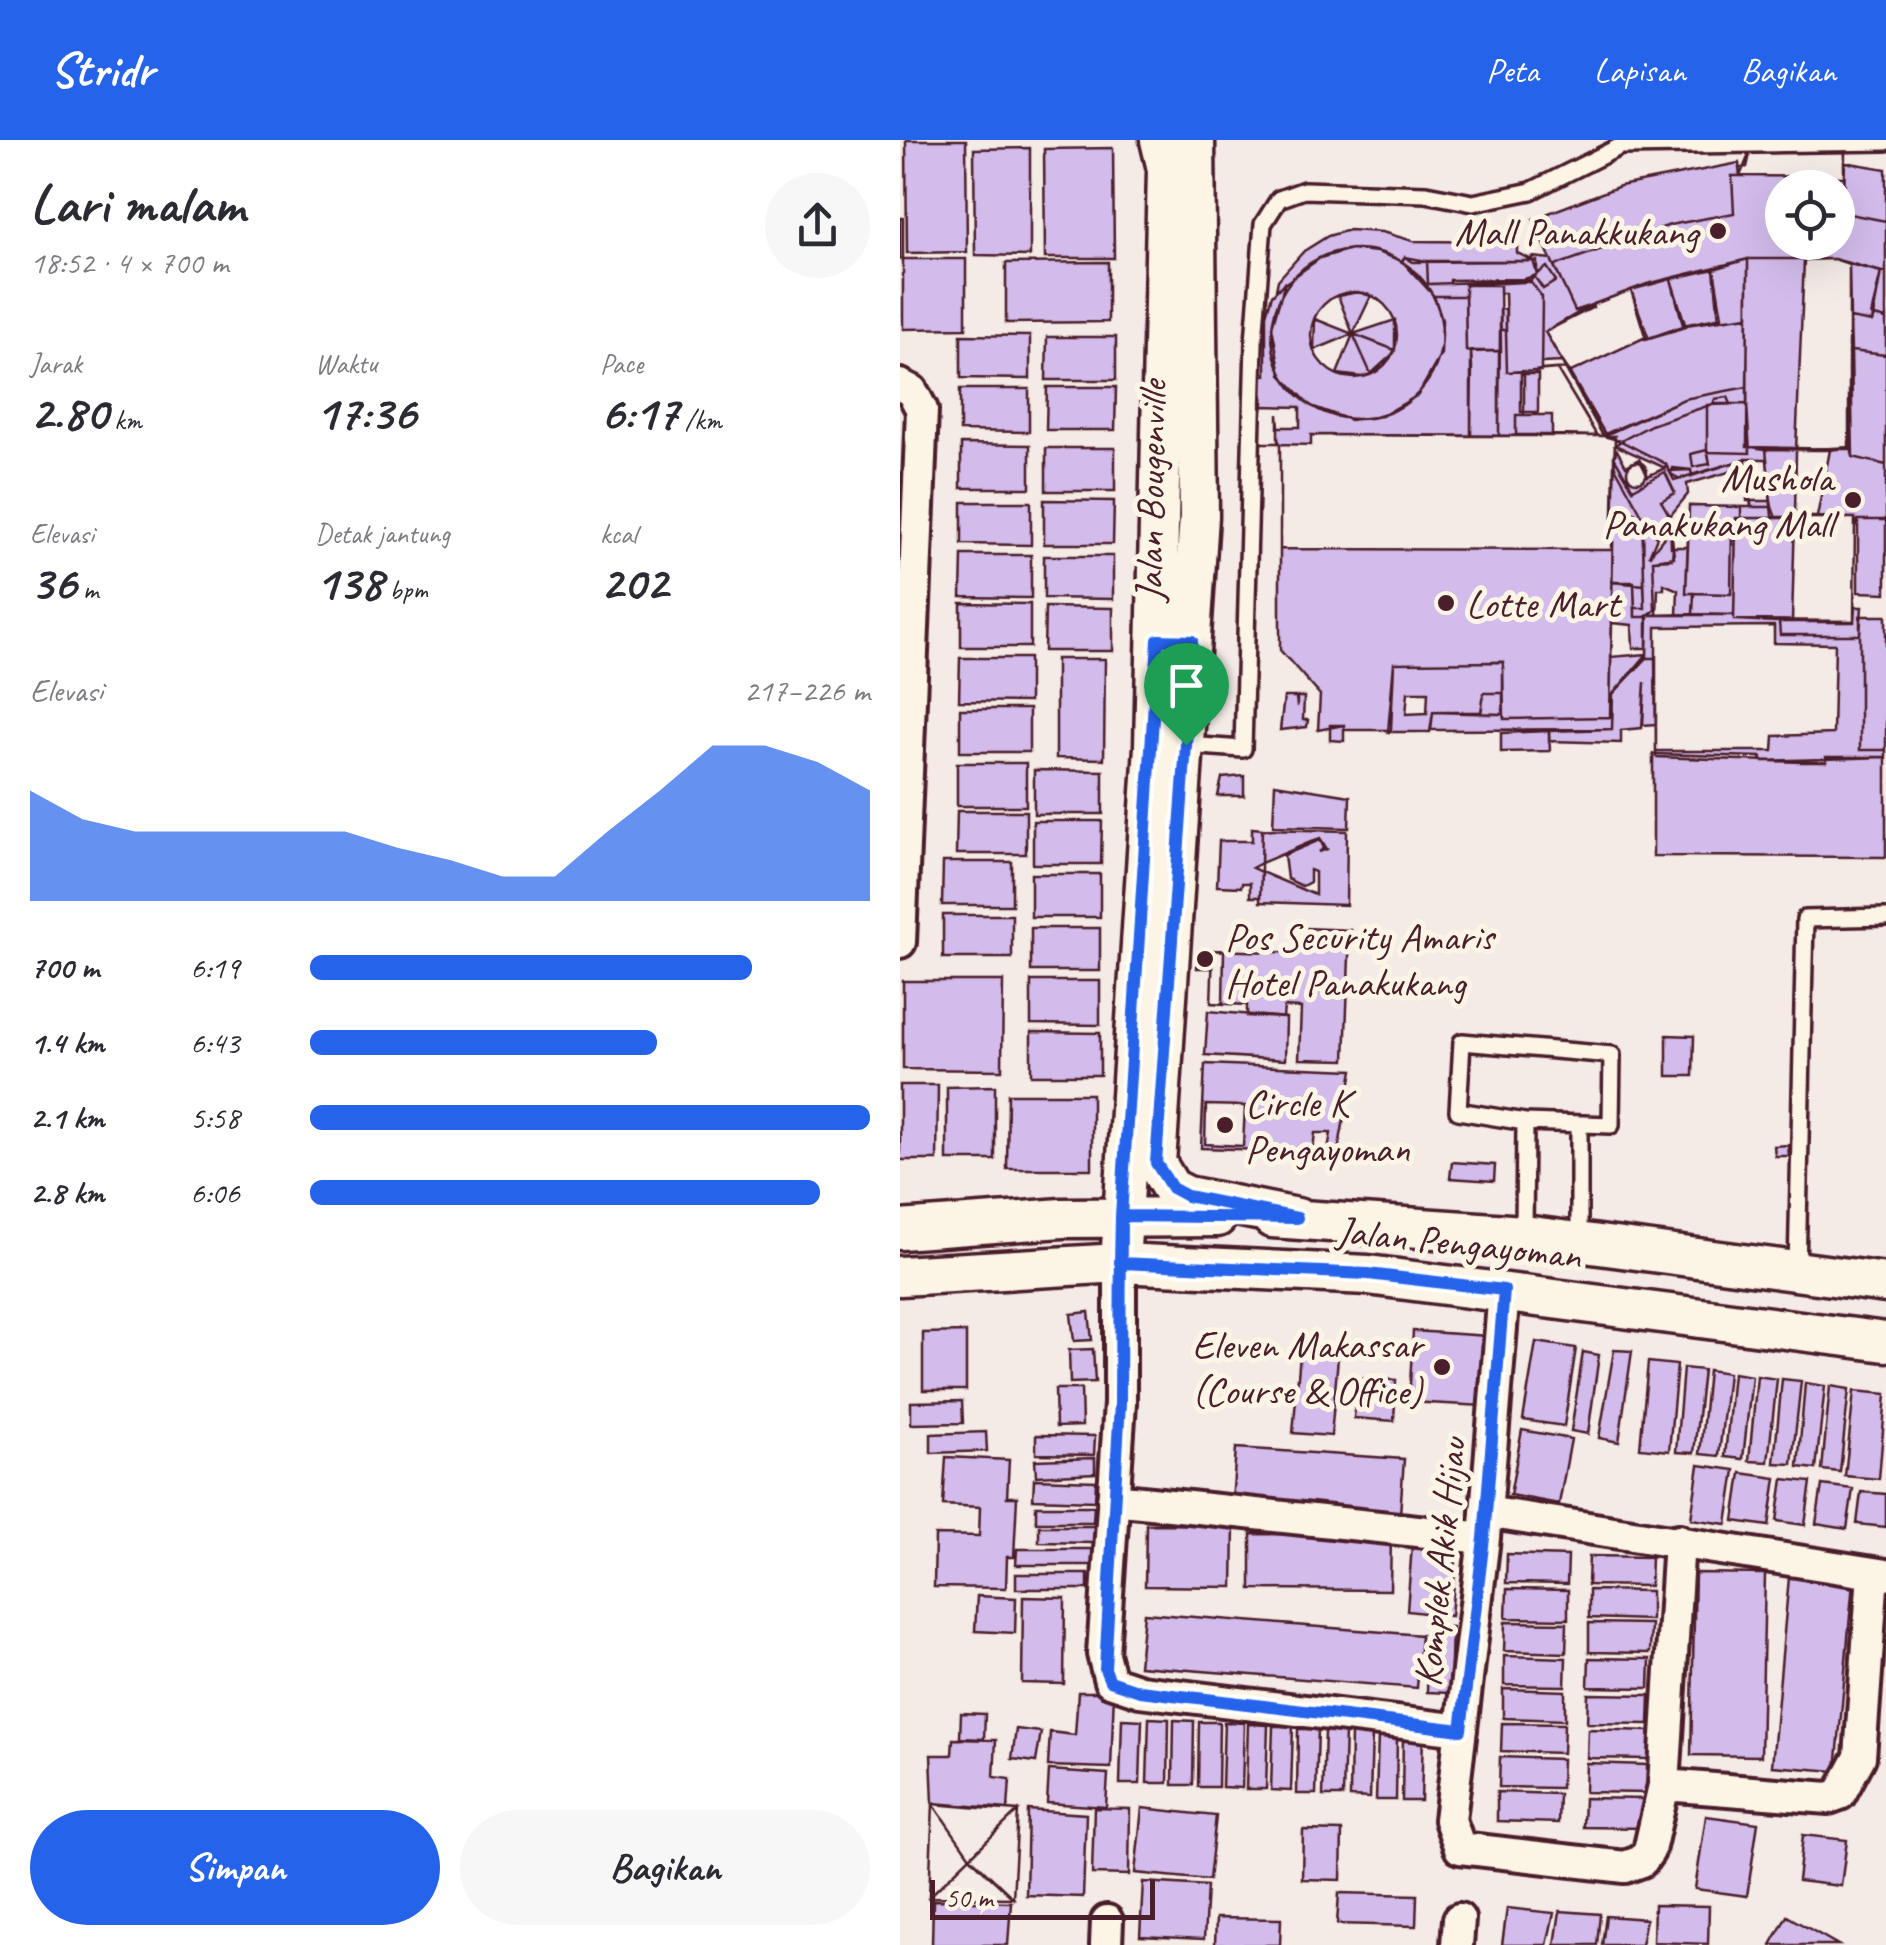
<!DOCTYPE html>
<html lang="id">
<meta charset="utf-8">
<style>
:root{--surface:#fff;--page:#f7f7f7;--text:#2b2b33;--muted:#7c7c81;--accent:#2563eb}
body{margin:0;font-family:Caveat,sans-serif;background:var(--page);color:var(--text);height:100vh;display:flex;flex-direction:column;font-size:38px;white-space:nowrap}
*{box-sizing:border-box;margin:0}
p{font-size:32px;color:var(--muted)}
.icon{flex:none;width:55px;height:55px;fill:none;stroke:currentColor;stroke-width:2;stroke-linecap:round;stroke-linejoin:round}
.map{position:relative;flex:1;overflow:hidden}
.details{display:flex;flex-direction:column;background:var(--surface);width:900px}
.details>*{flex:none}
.controls{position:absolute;left:865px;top:30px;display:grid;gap:20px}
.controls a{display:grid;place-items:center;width:90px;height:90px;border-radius:50%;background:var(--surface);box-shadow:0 10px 40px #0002;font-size:50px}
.scale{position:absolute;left:30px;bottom:25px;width:225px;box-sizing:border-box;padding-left:10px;border:5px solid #4a1f2b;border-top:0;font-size:28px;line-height:35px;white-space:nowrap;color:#4a1f2b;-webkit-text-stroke:8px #fcf5e5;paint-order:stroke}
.pin{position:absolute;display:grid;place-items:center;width:85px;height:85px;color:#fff;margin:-102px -42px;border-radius:50% 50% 50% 0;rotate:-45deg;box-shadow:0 0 10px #0007}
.pin .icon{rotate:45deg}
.round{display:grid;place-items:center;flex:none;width:105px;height:105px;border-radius:52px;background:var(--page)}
.overview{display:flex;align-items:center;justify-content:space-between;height:170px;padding:0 30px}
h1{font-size:55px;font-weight:600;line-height:75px}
.metrics{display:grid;grid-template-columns:repeat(3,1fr);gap:15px;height:170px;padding:10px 30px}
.metrics div{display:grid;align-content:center}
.metrics b{font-size:50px;font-weight:600}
.metrics small{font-size:28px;font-weight:400}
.metrics p{font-size:28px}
.chart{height:280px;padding:20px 30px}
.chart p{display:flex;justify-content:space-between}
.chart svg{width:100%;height:180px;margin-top:10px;fill:var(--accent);opacity:.7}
.cta{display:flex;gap:20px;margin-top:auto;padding:20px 30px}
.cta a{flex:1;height:115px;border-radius:60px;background:var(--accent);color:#fff;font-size:40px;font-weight:600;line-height:115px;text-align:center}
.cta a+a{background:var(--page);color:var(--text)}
ul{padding:0 30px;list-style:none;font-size:32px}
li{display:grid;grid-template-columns:160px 120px 1fr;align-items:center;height:75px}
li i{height:25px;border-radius:12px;background:var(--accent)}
header{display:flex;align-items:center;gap:60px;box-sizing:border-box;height:140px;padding:0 50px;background:var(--accent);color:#fff}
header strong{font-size:48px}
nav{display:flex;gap:55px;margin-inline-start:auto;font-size:35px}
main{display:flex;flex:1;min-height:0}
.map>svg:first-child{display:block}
.building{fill:#d3bcec;stroke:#4a1f2b;stroke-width:2.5;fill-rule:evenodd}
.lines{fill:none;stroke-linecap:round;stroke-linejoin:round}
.service-casing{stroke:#4a1f2b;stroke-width:22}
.minor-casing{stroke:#4a1f2b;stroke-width:38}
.tertiary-casing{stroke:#4a1f2b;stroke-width:45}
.service{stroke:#fcf5e5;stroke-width:15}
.minor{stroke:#fcf5e5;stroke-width:30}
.tertiary{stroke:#fcf5e5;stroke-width:38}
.route-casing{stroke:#fff;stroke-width:20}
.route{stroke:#2563eb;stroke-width:12}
.poi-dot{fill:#4a1f2b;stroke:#fcf5e5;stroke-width:4}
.labels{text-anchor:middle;stroke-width:10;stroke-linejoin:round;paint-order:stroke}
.poi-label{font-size:40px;fill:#4a1f2b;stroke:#fcf5e5;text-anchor:end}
.street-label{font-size:40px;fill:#4a1f2b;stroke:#fcf5e5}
</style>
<header>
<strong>Stridr</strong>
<nav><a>Peta</a><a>Lapisan</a><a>Bagikan</a></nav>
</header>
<main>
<section class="details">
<div class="overview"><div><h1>Lari malam</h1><p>18:52 · 4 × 700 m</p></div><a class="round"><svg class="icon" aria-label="share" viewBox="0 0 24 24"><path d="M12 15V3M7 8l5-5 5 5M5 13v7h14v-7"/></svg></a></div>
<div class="metrics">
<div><p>Jarak</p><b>2.80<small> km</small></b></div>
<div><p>Waktu</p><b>17:36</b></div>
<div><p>Pace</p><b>6:17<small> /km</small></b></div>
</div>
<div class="metrics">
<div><p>Elevasi</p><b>36<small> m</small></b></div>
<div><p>Detak jantung</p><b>138<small> bpm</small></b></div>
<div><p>kcal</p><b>202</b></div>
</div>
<div class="chart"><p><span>Elevasi</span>217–226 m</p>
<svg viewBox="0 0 160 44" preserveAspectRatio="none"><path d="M0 44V17L10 24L20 27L30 27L40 27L50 27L60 27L70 31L80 34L90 38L100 38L110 27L120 17L130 6L140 6L150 10L160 17V44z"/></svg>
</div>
<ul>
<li><b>700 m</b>6:19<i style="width:79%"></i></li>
<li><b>1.4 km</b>6:43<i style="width:62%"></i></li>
<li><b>2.1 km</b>5:58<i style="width:100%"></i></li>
<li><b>2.8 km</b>6:06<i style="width:91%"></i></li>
</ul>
<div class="cta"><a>Simpan</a><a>Bagikan</a></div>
</section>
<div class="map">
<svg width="986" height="1805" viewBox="0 0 986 1805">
<rect width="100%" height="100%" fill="#f4eae6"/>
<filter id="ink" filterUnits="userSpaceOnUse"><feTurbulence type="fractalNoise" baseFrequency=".01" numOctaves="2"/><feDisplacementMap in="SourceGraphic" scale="20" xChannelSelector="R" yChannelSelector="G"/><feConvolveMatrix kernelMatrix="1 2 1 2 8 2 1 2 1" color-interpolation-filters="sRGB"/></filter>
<g filter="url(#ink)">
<path class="building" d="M6,0H66L67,112L7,113Z
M130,8V116L75,115L74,9Z
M213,8L214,118H145L144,9Z
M851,10H945L944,73L986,81V133L934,119H848L747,144L675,171L654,126L770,85L834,73L832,36H840L839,28L847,27ZM882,48H938V102H882Z
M851,10H945L944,37L840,36Z
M944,22L986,29V81L944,73Z
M839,23L840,36H832L834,73L770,85L654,126L633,79L720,46Z
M0,78H3V119H0Z
M449,90L482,92L513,101L617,102V113L634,121L513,122L505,117L502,121L477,112L451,109L420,118L376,150L378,140L404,111L428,96Z
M372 194a85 85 0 1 1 170 0a85 85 0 1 1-170 0Z
M505,117L527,121L528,144H550V140L624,139V142L565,145V156H534L502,121Z
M632,117L651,119L675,171L694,167L645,192L703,296H636L652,295V275H633L638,272V234L634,231L641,230L642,157L631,142L624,139L634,136L643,149L656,141L647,127L637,134Z
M3,119H66V188L3,189Z
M848,119H934L949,124V309L847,307Z
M848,119V176L819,180L814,129Z
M934,119L949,124L951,307L896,310L904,120Z
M527,121H637V134L631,140L528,144Z
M208,122V182L106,183V123Z
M949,124L981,132L972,182L950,178Z
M647,127L656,141L643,149L634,136Z
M814,129L822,177L783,185L771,139Z
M981,132L986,133V179L971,175Z
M771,139L786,187L746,199L731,150Z
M600,141L631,142L642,157L641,231L607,232L605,153H600Z
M385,142L372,187L381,235L411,266L450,280L482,276L518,255L541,214L542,180L534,156H565L566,211L571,212L572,227L571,296L411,295V305L380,304L378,299V303H359L363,262L353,261L354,234L366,235V175L372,155Z
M565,145H600L601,211H566Z
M731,150L746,199L786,185L848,176L847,247L784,259L705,294L645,192L692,165Z
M731,150L748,196L669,233L645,192L692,165Z
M458,152L471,156L453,194L438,156Z
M411 195a43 43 0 1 1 86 0a43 43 0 1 1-86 0Z
M606,168V190H600V169Z
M974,176L986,179V215L951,211L950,178L972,182Z
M415,179L453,194L414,210Z
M495,180V210L453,194Z
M600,190H606L607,232L624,231V275H616V295L636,296H599Z
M453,194L471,234L462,237L437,234Z
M453,194L495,210L494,213L471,234Z
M61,195L130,196V239L61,238Z
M147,197H216V240H146Z
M599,211V296H571V212Z
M951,211L986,215V325L953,317Z
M663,222L667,228L641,230V223Z
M667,228L705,294L703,296H697L657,229Z
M657,229L686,277L697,296L652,295V275H633L638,272V234L634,231Z
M621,234H638V272H621Z
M147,247H216L215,290H146Z
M847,247V264H831L828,257L815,259L813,264L751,285L721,301L703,296L784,259Z
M60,249H129V292L60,291Z
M828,257L831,264H813L815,259Z
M847,264L850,313L807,312V265Z
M360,266L400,267V287H379L378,274V303H359Z
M807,266V310L791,314L793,327L810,324L808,312L850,313V307L866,309L867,319H846L792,336L791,330L769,331L766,324L721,301L751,285Z
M616,275H652V295H616Z
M411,295L715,296L712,410L380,409V304L411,305Z
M411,295L715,296L710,577L604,579L603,522L494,523L491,590H444V585L418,590L420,555L380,510V304L411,305Z
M721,301L766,324L765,328L715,305Z
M61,304L130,305V348H61Z
M951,307L953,317L986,325V380H958L955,387V378L917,377L930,310Z
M146,308H215V351H146Z
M866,309L930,310L917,377H872Z
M717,310L726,326L739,319L748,336L767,327L774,340L846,319H867L871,361H851V367L789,366L788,407H771L770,376L761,361L775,353L765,332L733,349L714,317Z
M807,310L810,324L793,327L791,314Z
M896,310H930L917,377H895Z
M714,317L733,349L765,332L775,353L761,361L770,376L774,417L753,420L755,470L747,477H735V468H745L742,375L714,325Z
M846,319H867L871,361H847Z
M727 332a10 10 0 1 1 20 0a10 10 0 1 1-20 0Z
M714,325L742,375L743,378H735V373L713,372Z
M846,327L851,367L789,366L788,407H771L770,376L788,354L787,344Z
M773,328L791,330L792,336L780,339L771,334Z
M144,360L214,361L213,404H144Z
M851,361H871L872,367H851Z
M62,362H131V405L62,404Z
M789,366L841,367V378L832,385L831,454L786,453Z
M841,367H872L876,378H841Z
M713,372L735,373V378H743L744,445L712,442Z
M836,378H955L954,481L834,480Z
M895,378H955L954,481H892Z
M958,380H986V453L958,452Z
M752,385L764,397L749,416L757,397L748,387Z
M832,385L836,386L834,475L793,474L794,453L831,454Z
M773,407H788L786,453H794L793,474L748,475L755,470L753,420L772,419Z
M62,415H131V458L61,457Z
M144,416H213V459L144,458Z
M712,442H734L735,477H747V508H733L732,485L712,483Z
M734,444L744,445L745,468H735Z
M764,444L778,450L777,475H757L758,449H764Z
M61,463L130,464V507H61Z
M145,467L213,468V511H144Z
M955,467H962L960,495H880L879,482H954Z
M748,475H834V480L879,482L880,495H960V610H986V617H926V622H901L756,617L755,518H747Z
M960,476H986V610H960Z
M712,483L732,485L733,508H747V514L713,554L712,589L531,590L533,572L603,574L604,579L710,577Z
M712,483L732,485L733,508H747V514L711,517Z
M874,486V503L935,504L933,594L874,596L873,611H756V487Z
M60,518H129V562L59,561Z
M747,518H755L756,584L743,585L745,542L742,588L721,590V603L649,601V591L712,589L713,554Z
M156,519H205L204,619L156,618Z
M603,522V553H584L581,572H533L530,592H488L494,523Z
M508,552H528L527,573L506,574Z
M584,553H603V574H581Z
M384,557H396L397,567V557H404L403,580H408L407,587L380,590Z
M60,569H129V612H60Z
M430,585H444V601L430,600Z
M649,591L650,611L601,612V593Z
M753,614L861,617V621L986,617V717L753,716Z
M57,623H126V666H57Z
M134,630L203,631V674H134Z
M344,636V656H318L322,638Z
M375,644L450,656L449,688L373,686Z
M57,671H126V714H56Z
M133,681H202L201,724H133Z
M352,688L362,689L361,723L352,728L361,732L360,757H350V743H342L341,747L317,746L319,701H352Z
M362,689L447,691L446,765L360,762Z
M420,698L427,709L419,712L424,708L420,700L384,715L387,739L402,746L410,742V730L415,732V755L361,732V723Z
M43,722H112V765H42Z
M131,734H200V777H131Z
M43,775H112V818H43Z
M131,788H200V831H131Z
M405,788L450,790L445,920L399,919L401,868L384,867L383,878L347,876V865L311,863L313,810L404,813Z
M299,810H313V828H297Z
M313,810L324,811L323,864L311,863Z
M3,841H103L102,930L3,929Z
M131,841H200V885L131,884Z
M308,871L386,878L385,920L305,915Z
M131,892L200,893V935H131Z
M767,895L794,896L793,936H767Z
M305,924L453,930L438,1012L301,1008Z
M0,945H38L37,1020H0Z
M95,946V1020H47V947Z
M108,954H192V1029H107Z
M306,965L345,966L343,1006L305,1004Z
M415,993H431L428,1010L413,1009Z
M888,1005L889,1016H875L874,1006Z
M552,1022L595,1025L594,1041L550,1038Z
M189,1172L192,1200L174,1201L171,1174Z
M513,1191L588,1196L584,1266L509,1262Z
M66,1192V1250H23V1193Z
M636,1202L676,1208L664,1286L623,1280Z
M401,1203L439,1206L431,1296L393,1293Z
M193,1209L195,1242L170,1243L169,1210Z
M714,1210L732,1211L719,1302L699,1298Z
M683,1212L699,1215L688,1294L671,1291Z
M748,1222L777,1225L769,1311L740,1308Z
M783,1228L803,1230L794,1313L776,1312Z
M808,1230L828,1233L819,1316L800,1314Z
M833,1233L852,1236L843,1319L825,1317Z
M857,1236L877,1239L868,1322L849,1321Z
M457,1238L496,1240L494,1281L454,1278Z
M882,1239L901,1241L892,1324L874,1323Z
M905,1243L925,1246L916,1329L898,1327Z
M930,1246L949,1249L940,1332L922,1330Z
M155,1249H181L182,1286L156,1287Z
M954,1251L986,1254L979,1339L945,1336Z
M62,1261L63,1283L11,1284V1262Z
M622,1290L671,1299L659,1364L610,1355Z
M86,1292L87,1311L31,1313V1294Z
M136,1295L195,1296L194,1315L136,1314Z
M336,1308L504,1319L500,1374L332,1363Z
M46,1317L109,1320L107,1357H117L114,1417H107L106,1448L34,1447L35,1395L79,1396L80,1367L43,1365Z
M195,1318V1333L136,1336L135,1320Z
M799,1325L835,1330L827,1384L791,1379Z
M841,1333L876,1338L869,1386L834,1381Z
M134,1339L196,1341L195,1361L133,1359Z
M883,1339L911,1342L905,1385L877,1381Z
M922,1345L953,1349L947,1389L916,1384Z
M961,1352L986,1354V1387L957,1384Z
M136,1366H194L193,1382H136Z
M246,1384L334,1385L333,1447L245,1446Z
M139,1386H195L193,1403L139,1402Z
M351,1394L491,1395L490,1450L351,1449Z
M512,1405L557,1409L551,1476L507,1471Z
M117,1409H194V1425H116Z
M607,1414L668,1416L667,1444L606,1443Z
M689,1416L751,1417L750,1446L688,1445Z
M795,1433L865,1434L861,1616L791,1615Z
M116,1434H188V1449H116Z
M889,1437L953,1442L936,1631L872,1626Z
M607,1449L668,1450V1479L606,1478Z
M689,1450L751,1451V1480L689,1478Z
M77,1456L116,1458L115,1493L75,1491Z
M123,1457L165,1458L164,1544L122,1543Z
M244,1473L521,1495L517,1548L239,1526Z
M605,1482L667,1483L666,1513L604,1511Z
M689,1483L751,1484L750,1513L689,1512Z
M529,1487H552L550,1553L527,1552Z
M604,1516L666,1518L665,1546L604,1545Z
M689,1518L750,1519L749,1548L688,1547Z
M603,1549L665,1551V1580L603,1578Z
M178,1552H214L211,1628L148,1626L150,1592L175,1595Z
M688,1554L750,1555L749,1584L687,1583Z
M61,1573L85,1574L84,1599L60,1598Z
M249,1578L269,1579L268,1643H247Z
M222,1579L242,1580L240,1644H220Z
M274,1580L294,1581L293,1645H273Z
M299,1582H319L318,1647H298Z
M324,1582L344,1583L342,1648L322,1647Z
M602,1583L664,1584L663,1613L601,1611Z
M348,1584L368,1585L366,1649H346Z
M373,1586H393L391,1651L371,1650Z
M116,1589L141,1592L136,1622L112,1619Z
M398,1589H418L416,1654H397Z
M688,1589L750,1591L749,1619L687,1618Z
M425,1591H445L443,1656H423Z
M451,1592L472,1593L470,1658L450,1657Z
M478,1595L497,1596L496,1660H476Z
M503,1596H523L521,1661H502Z
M53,1599L96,1600L94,1637L110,1639L108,1669L33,1663L31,1615H52Z
M600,1617L662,1619L661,1648L599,1647Z
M686,1623L747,1625V1653L685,1652Z
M149,1630L208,1634L206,1667L147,1663Z
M597,1652L659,1654L658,1683L597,1681Z
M684,1658L745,1659V1688L683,1687Z
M33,1664L118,1671L113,1758L29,1757Z
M33,1664L80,1668L118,1671L70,1717Z
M33,1664L70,1717L29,1757L31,1710Z
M194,1668L230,1669L229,1735L192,1734Z
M242,1668L316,1676L309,1740L235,1733Z
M128,1670L186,1674L183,1757L126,1755Z
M118,1671L113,1758L70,1717Z
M806,1676L858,1683L847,1756L795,1749Z
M403,1690L442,1691L441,1740L402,1739Z
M903,1695L947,1700L941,1746L898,1741Z
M70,1717L88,1735L113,1758L29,1757Z
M243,1742L307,1746L304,1799L240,1796Z
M439,1753L517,1755L516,1786L437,1784Z
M33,1760L111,1762L108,1805H32Z
M754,1765L809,1766L808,1804L753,1802Z
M607,1768L654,1773L647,1805H602Z
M660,1771L700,1774L697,1805H655Z
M706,1776L746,1779L741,1805H702Z
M887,1776L938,1805H871Z
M316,1778L381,1779L380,1805H315Z"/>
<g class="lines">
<g class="service-casing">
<path id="service" d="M286,605L343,609L354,202L363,84L379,59L404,50L526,54L573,63L631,51L721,6L986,2
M679,987V1101
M624,1095L625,982L558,971L562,902L712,915L711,985L625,982
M897,1130L905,779L986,777"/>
</g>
<g class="minor-casing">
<path id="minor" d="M0,245L12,251L22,270L0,802
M220,1123V1263L203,1514L210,1541L240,1551L561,1590
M604,1150L584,1398L550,1680L560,1708L725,1727L742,1721L749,1711L764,1645L779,1400
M213,1359L584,1398
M586,1372L986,1435
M764,1645L929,1658L940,1654L960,1617L973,1433
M206,1805L207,1781
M557,1805L559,1779"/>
</g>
<g class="tertiary-casing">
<path id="tertiary" d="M295,0L299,376L256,1023L271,1048L287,1056L397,1078
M372,1078L624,1095L986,1143
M0,1090L162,1078L317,1077
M220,1123L254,607L267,29L260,0
M0,1136L220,1123L468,1135L986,1202"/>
</g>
<use href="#service" class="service"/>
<use href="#minor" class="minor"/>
<use href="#tertiary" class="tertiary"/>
</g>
</g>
<g class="lines" filter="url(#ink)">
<g class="route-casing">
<path id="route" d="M286,605L292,501L258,500L221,1076L220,1263L205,1529L210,1541L240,1551L561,1590L584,1398L604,1150L468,1134L220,1123L221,1076L397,1078L287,1056L272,1048L256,1023L286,605"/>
</g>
<use href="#route" class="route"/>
</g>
<g class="poi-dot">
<circle cx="818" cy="91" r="10"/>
<circle cx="953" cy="360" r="10"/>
<circle cx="546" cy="463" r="10"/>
<circle cx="305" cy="819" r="10"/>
<circle cx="325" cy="985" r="10"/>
<circle cx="542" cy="1227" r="10"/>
</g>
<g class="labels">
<g class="poi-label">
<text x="798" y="105">Mall Panakkukang</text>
<text x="933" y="351">Mushola<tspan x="933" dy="46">Panakukang Mall</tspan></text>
<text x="566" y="477" text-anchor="start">Lotte Mart</text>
<text x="325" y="810" text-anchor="start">Pos Security Amaris<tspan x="325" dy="46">Hotel Panakukang</tspan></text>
<text x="345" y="976" text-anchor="start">Circle K<tspan x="345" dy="46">Pengayoman</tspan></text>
<text x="522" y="1218">Eleven Makassar<tspan x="522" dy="46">(Course &amp; Office)</tspan></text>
</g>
<g class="street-label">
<text transform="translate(250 351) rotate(-89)" y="14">Jalan Bougenville</text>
<text transform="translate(559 1102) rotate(6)" y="14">Jalan Pengayoman</text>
<text transform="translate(539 1422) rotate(-84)" y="14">Komplek Akik Hijau</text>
</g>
</g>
</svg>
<div class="controls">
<a><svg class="icon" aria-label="locate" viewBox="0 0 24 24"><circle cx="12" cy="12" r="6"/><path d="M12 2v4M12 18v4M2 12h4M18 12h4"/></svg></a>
</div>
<div class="scale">50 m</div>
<div class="pin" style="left:286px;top:605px;background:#1e9e55"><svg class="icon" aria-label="arrive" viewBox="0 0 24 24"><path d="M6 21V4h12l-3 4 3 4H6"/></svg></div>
</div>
</main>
